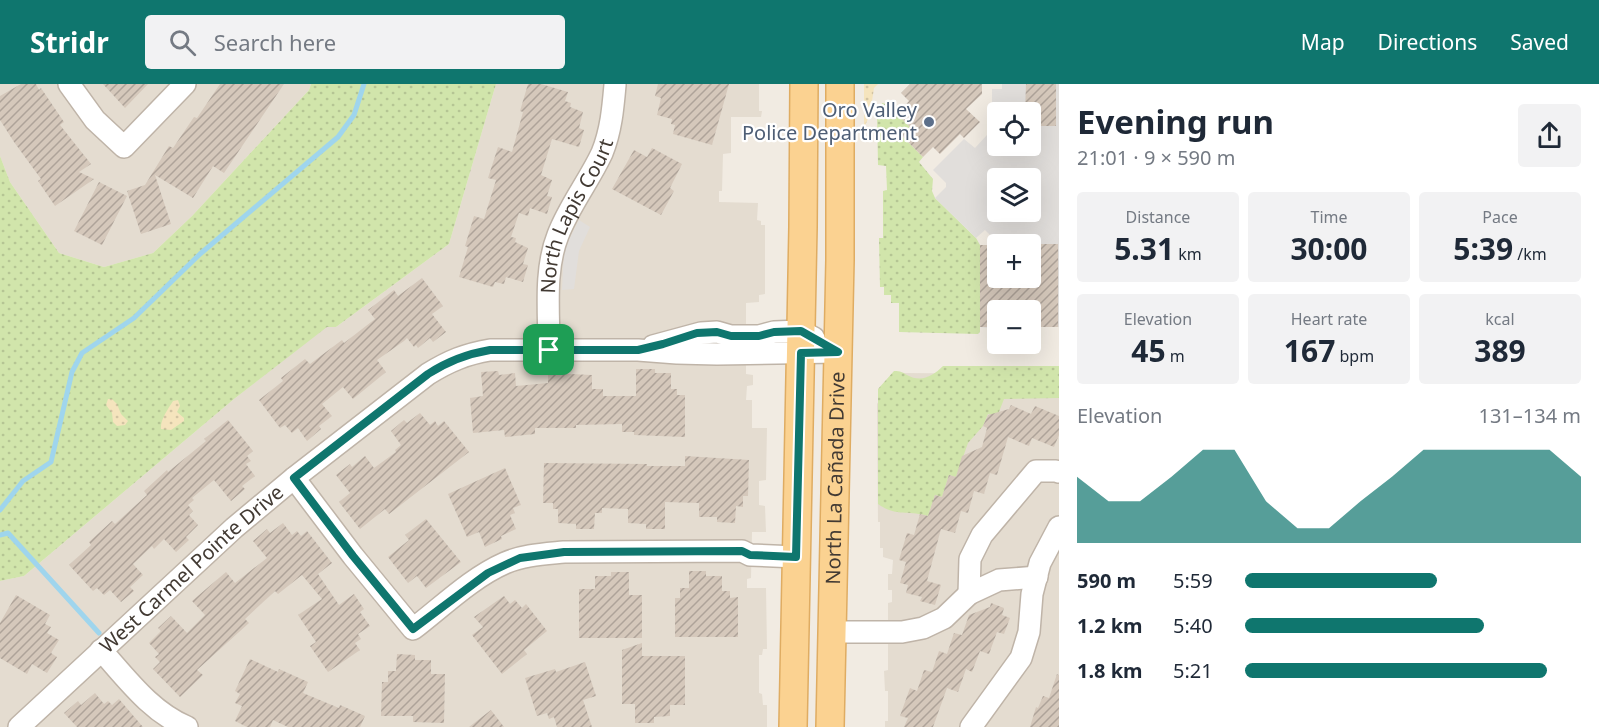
<!DOCTYPE html>
<meta charset="utf-8">
<style>
:root{--surface:#fff;--page:#f2f2f3;--text:#1f2937;--muted:#747a83;--accent:#0f766e}
body{margin:0;font-family:"Noto Sans",sans-serif;background:var(--page);color:var(--text);height:100vh;display:flex;flex-direction:column;font-size:22px;white-space:nowrap}
*{box-sizing:border-box;margin:0}
p{font-size:20px;color:var(--muted)}
.icon{flex:none;width:33px;height:33px;fill:none;stroke:currentColor;stroke-width:2;stroke-linecap:round;stroke-linejoin:round}
.map{position:relative;flex:1;overflow:hidden}
.side{display:flex;flex-direction:column;background:var(--surface);width:540px}
.side>*{flex:none}
.tools{position:absolute;left:987px;top:18px;display:grid;gap:12px}
.tools a{display:grid;place-items:center;width:54px;height:54px;border-radius:6px;background:var(--surface);box-shadow:0 6px 24px #0002;font-size:30px}
.pin{position:absolute;display:grid;place-items:center;width:51px;height:51px;color:#fff;margin:-26px;border-radius:12px;box-shadow:0 3px 9px #0006}
.round{display:grid;place-items:center;flex:none;width:63px;height:63px;border-radius:6px;background:var(--page)}
.overview{display:flex;align-items:center;justify-content:space-between;height:102px;padding:0 18px}
h1{font-size:33px;font-weight:700;line-height:45px}
.metrics{display:grid;grid-template-columns:repeat(3,1fr);gap:9px;height:102px;padding:6px 18px}
.metrics div{display:grid;align-content:center;border-radius:6px;background:var(--page);text-align:center}
.metrics b{font-size:30px;font-weight:700}
.metrics small{font-size:16px;font-weight:400}
.metrics p{font-size:16px}
.chart{height:168px;padding:12px 18px}
.chart p{display:flex;justify-content:space-between}
.chart svg{width:100%;height:108px;margin-top:6px;fill:var(--accent);opacity:.7}
ul{padding:0 18px;list-style:none;font-size:20px}
li{display:grid;grid-template-columns:96px 72px 1fr;align-items:center;height:45px}
li i{height:15px;border-radius:8px;background:var(--accent)}
header{display:flex;align-items:center;gap:36px;box-sizing:border-box;height:84px;padding:0 30px;background:var(--accent);color:#fff}
header strong{font-size:28px}
nav{display:flex;gap:33px;margin-inline-start:auto;font-size:21px}
.search{width:420px;height:54px;background:var(--page);display:flex;align-items:center;gap:15px;box-sizing:border-box;padding:0 21px;border-radius:6px;color:var(--muted);font-size:22px}
main{display:flex;flex:1;min-height:0}
.map>svg:first-child{display:block}
.residential{fill:#e4dcd0}
.grass{fill:url(#grass-dots)}
.sand{fill:url(#sand-dots)}
.parking{fill:#e1dedb;fill-rule:evenodd}
.lines{fill:none;stroke-linecap:round;stroke-linejoin:round}
.stream{stroke:#9fd5ed;stroke-width:5}
.building{fill:url(#building-hatch)}
.minor-casing{stroke:#bfb4a8;stroke-width:24}
.major-casing{stroke:#dfac62;stroke-width:30}
.minor{stroke:#fff;stroke-width:21}
.major{stroke:#fbd291;stroke-width:27}
.route-casing{stroke:#fff;stroke-width:12}
.route{stroke:#0f766e;stroke-width:8}
.service-dot{fill:#5c6f8a;stroke:#fff;stroke-width:2}
.labels{text-anchor:middle;stroke-width:4.5;stroke-linejoin:round;paint-order:stroke}
.service-label{font-size:20px;fill:#4e5e75;stroke:#fff;text-anchor:end}
.street-label{font-size:20px;fill:#423a33;stroke:#fff}
</style>
<header>
<strong>Stridr</strong>
<div class="search"><svg class="icon" aria-label="search" viewBox="0 0 24 24"><circle cx="10" cy="10" r="6"/><path d="M15 15l6 6"/></svg>Search here</div>
<nav><a>Map</a><a>Directions</a><a>Saved</a></nav>
</header>
<main>
<div class="map">
<svg width="1059" height="643" viewBox="0 0 1059 643">
<defs>
<pattern id="grass-dots" width="8" height="8" patternUnits="userSpaceOnUse" patternTransform="scale(1.5)"><rect width="8" height="8" fill="#d1e5ab"/><path d="M2 2h.1M6 6h.1" fill="none" stroke="#b5c594" stroke-width="1.8" stroke-linecap="round"/></pattern>
<pattern id="sand-dots" width="8" height="8" patternUnits="userSpaceOnUse" patternTransform="scale(1.5)"><rect width="8" height="8" fill="#f5e4bd"/><path d="M2 2h.1M6 6h.1" fill="none" stroke="#d3c4a3" stroke-width="1.8" stroke-linecap="round"/></pattern>
<pattern id="building-hatch" width="6" height="6" patternUnits="userSpaceOnUse" patternTransform="scale(1.5)"><rect width="6" height="6" fill="#d5c8bb"/><path d="M-1 1l2-2M0 6l6-6M5 7l2-2" fill="none" stroke="#aea399"/></pattern>
</defs>
<rect width="100%" height="100%" fill="#f1ebe2"/>
<path class="residential" d="M0,0H311L309,6L192,132L153,169L104,183L59,169L10,98L0,72Z
M496,0H759V27H762L761,33H731V69L723,70L722,107H719V118L758,119L757,136L761,137V141H765V210L759,211V218L746,219V290L753,291V301L747,302L746,316H752V344H767L766,396L759,397V421L765,422L766,448H752L751,494L747,495V504H766L767,565H763L762,571H759V609L762,610L763,621H767V643H0V497L24,492L234,315L327,242L336,243L449,160Z
M896,289L1059,290V643H885V637H888V607H885L884,587L888,586V519L892,518V506H888V490H892L893,476L883,473V464H880V438H878L877,320Z"/>
<path class="grass" d="M311,0H496L449,160L336,243H327L234,315L24,492L0,497V72L10,98L59,169L104,183L153,169L192,132L309,6Z
M882,19L891,21L910,43L902,52L923,73L919,78L933,95L932,107L935,114L976,154L980,161V248L978,250L899,248V219H891V211H884V203H880L879,154H883V107L887,106L886,82L878,81L877,29H882Z
M943,282H1059V314L1004,315L997,333L988,330L983,342L968,359L956,393L949,391L942,413L935,411L928,432C908,426 896,433 878,420V305L894,287C901,287 902,288 907,291C921,299 933,292 943,282Z"/>
<path class="sand" d="M864,0H878L874,4L870,30L864,44Z
M108,315H112L117,320L121,330L128,337L125,341L117,342L113,338L112,329L106,321Z
M178,316L180,322L177,328L184,334V337L171,346L161,345C160,336 168,325 173,317Z"/>
<path class="parking" d="M1002,0H1059V243H1031L1030,226H998L997,245L980,243V161H990L993,154L985,146L976,154L935,114L946,103V99L933,86L964,55L975,64L997,40L998,62H1030V28H992V5H1002ZM998,94H1030V128H998ZM998,160H1030V194H998Z
M579,136L590,143L579,167L574,205L562,206L564,166Z"/>
<g class="lines">
<path class="stream" d="M0,426L23,397L51,378L72,288L82,269L134,234L200,170L338,53L354,31L364,0
M0,451L8,449L99,549"/>
</g>
<path class="building" d="M21,0H36L39,6L41,4L64,38L60,41L91,80L79,88L94,95L55,122L38,97L41,95L14,58L0,36V12Z
M103,0H148L125,24Z
M220,0H284L224,89L213,82L193,114L155,91L171,140L141,150L127,107L145,101L169,62L173,64L194,33L197,34Z
M528,0H541L568,8L565,17L571,19L570,23L583,28L579,44L584,46L579,63L552,55L541,91L552,96L547,112L552,113L547,130L530,124L528,132L519,129L511,153L516,154L515,158L528,164L523,180L528,181L523,198L506,193L504,200L495,198L493,203L459,193L468,163L465,162L474,132L484,135L496,96L488,94L498,63L512,68L523,28L520,27Z
M658,0H729L712,61L673,50L675,41L671,40L672,35L657,31L661,14L655,12Z
M910,0H982V10L966,25L980,38L964,54L960,50L940,70L933,63L923,73L901,51L910,43L897,30L909,17L901,9Z
M1026,0H1056V42H1030V28H1025Z
M652,64L682,80L670,104L674,107L661,131L612,105L634,66L647,73Z
M99,98L127,112L102,161L74,147Z
M1030,160H1058V243H1030V226H995V243H980V161H996V194H1030Z
M422,194L443,222L432,230L446,248L433,258L430,254L418,264L416,261L414,263L407,254L404,257L377,276L386,288L353,315L343,303L322,320L332,332L319,342L321,345L307,357L298,344L292,349L285,341L280,344L259,316L283,297L281,294L305,275L310,280L342,256L344,259L375,235L368,226L394,206L398,212Z
M636,285H655V289H671V305H677V311H685V353L634,351V348H622V340L576,341V344H535V350L505,353L504,346L473,349L470,314L483,312L481,288L498,287L499,291L515,289L516,302L548,299V289L592,291V305H603V312H636Z
M1011,321L1031,330L1035,322L1059,332V351L1054,363L1032,354L1029,362L1008,353L997,391L990,389L984,410L974,407L968,429L961,427L955,449L941,445L927,497L941,501L935,521L920,517L922,513L906,509L908,501L900,499L906,478L899,476L907,449L914,451L920,430L928,432L935,411L942,413L949,391L956,393L962,372L982,363L987,344L983,342L988,331L1009,325Z
M420,329L430,341L435,337L438,342L444,337L469,368L389,430L385,425L360,445L339,418L350,409L336,391L350,380L352,383L365,372L374,384L396,368L395,366L401,361L391,347L404,336L407,339Z
M228,336L253,367L247,372L251,377L246,380L255,392L242,402L245,405L231,417L214,396L192,414L194,416L188,421L193,427L189,431L198,441L186,453L189,456L176,468L164,455L154,465L152,462L133,480L143,491L130,503L134,507L121,518L110,506L104,511L97,504L93,507L69,481L91,461L89,458L112,437L115,440L147,411L144,407L167,386L168,388L206,357L204,355Z
M685,372L749,376L748,412H743V423L736,422L735,439L717,438V433H699V419L665,418V445H646V440L628,439V425L602,424V429H595L594,445H576V440L558,439V425H553V419H543L544,379L647,380V382H685Z
M505,384L521,421L513,424L515,429L510,431L516,445L501,452L502,455L485,463L479,448L467,453L448,410Z
M426,435L461,478L426,504L417,492L408,499L388,473L409,456L405,451Z
M283,439L292,451L297,447L301,452L307,447L332,479L318,490L339,521L354,510L364,525L360,528L370,542L358,550L361,555L355,559L360,566L328,588L310,562L316,558L298,531L322,515L302,491L278,510L275,507L245,535L249,539L197,586L203,591L180,613L153,585L160,578L155,573L159,570L149,559L161,547L158,544L171,532L187,549L205,531L192,517L226,488L235,499L267,474L253,457L267,445L270,449Z
M689,487H706V492H722V507H730V514L738,513V553H675V514H680V504H689Z
M611,488H629V511H642V554H579V505H595V492H611Z
M16,511L50,531L45,540L51,543L47,549L59,556L51,569L57,573L47,589L32,580L27,590L0,574V539Z
M504,512L510,520L515,516L522,524L526,520L547,547L524,566L527,570L502,590L472,551L483,543L474,533Z
M991,519L1004,524L1002,531L1010,534L1004,550L997,548L989,570L980,567L972,588L966,585L958,608L947,604L933,643H904L908,634L900,632L910,604L917,607L924,586L932,588L939,567L947,570L954,549L962,551L969,531L990,523Z
M642,559V572H685V621H670V632L654,633V639H635V620H622V566Z
M397,570L415,571V576H431V590H445L444,639L413,638V632H381L382,598H388V587H396Z
M250,575L278,588L279,585L308,598L303,609L339,624L340,621L365,632L360,643H288L273,636L270,643H247L235,637L242,622L235,619L240,610L235,607Z
M585,578L596,612L583,616L592,643H557L554,633L549,635L547,629L537,632L525,594L555,585L556,588Z
M1057,590L1059,591V643H1030L1036,623L1038,624L1043,612L1049,614Z
M95,609L104,620L108,617L112,621L119,615L143,643H77L64,629L78,617L81,621Z
M491,626L504,643H469Z"/>
<g class="lines">
<g class="minor-casing">
<g id="minor">
<path d="M69,0L95,36L124,63L185,0"/>
<path d="M653,262L701,249L717,248L731,252H759L774,248L801,247L814,254"/>
<path id="s1" d="M549,266C549,228 544,186 558,151C569,122 589,97 602,69C611,47 613,24 615,1"/>
<path d="M294,394L353,472L413,545C442,523 471,494 505,479C523,471 544,470 564,468L742,467L750,471L796,473"/>
<path d="M969,510L970,475L982,451L1036,387H1056L1059,388"/>
<path d="M831,548H902L923,544L944,534L969,510L999,496L1037,493"/>
<path d="M101,566C127,595 151,628 187,643"/>
<path id="s2" d="M19,643L234,444L294,394L428,290C449,277 466,270 490,266H638L677,269L717,270L838,268"/>
<path d="M971,643L1021,574L1029,548L1032,510L1040,479L1059,443"/>
</g>
</g>
<g class="major-casing">
<g id="major">
<path d="M793,643L803,143L804,0"/>
<path id="s3" d="M830,643L840,176V0"/>
</g>
</g>
<use href="#minor" class="minor"/>
<use href="#major" class="major"/>
</g>
<g class="lines">
<g class="route-casing">
<path id="route" d="M801,247L838,268L801,269L796,473L750,471L742,467L564,468L520,474L488,489L413,545L353,472L294,394L428,290C448,277 466,270 490,266H638L663,260L697,249L717,248L731,252H759L774,248Z"/>
</g>
<use href="#route" class="route"/>
</g>
<circle class="service-dot" cx="929" cy="38" r="6"/>
<g class="labels">
<g class="service-label">
<text x="917" y="33">Oro Valley<tspan x="917" dy="23">Police Department</tspan></text>
</g>
<g class="street-label">
<text dy="7" stroke="none"><textPath href="#s1" startOffset="140">North Lapis Court</textPath></text>
<text dy="7" stroke="none"><textPath href="#s3" startOffset="249">North La Cañada Drive</textPath></text>
<text dy="7" stroke="none"><textPath href="#s2" startOffset="234">West Carmel Pointe Drive</textPath></text>
</g>
</g>
</svg>
<div class="tools">
<a><svg class="icon" aria-label="locate" viewBox="0 0 24 24"><circle cx="12" cy="12" r="6"/><path d="M12 2v4M12 18v4M2 12h4M18 12h4"/></svg></a>
<a><svg class="icon" aria-label="layers" viewBox="0 0 24 24"><path d="M12 4l9 5-9 5-9-5zM3 14l9 5 9-5"/></svg></a>
<a>+</a>
<a>−</a>
</div>
<div class="pin" style="left:549px;top:266px;background:#1e9e55"><svg class="icon" aria-label="arrive" viewBox="0 0 24 24"><path d="M6 21V4h12l-3 4 3 4H6"/></svg></div>
</div>
<section class="side">
<div class="overview"><div><h1>Evening run</h1><p>21:01 · 9 × 590 m</p></div><a class="round"><svg class="icon" aria-label="share" viewBox="0 0 24 24"><path d="M12 15V3M7 8l5-5 5 5M5 13v7h14v-7"/></svg></a></div>
<div class="metrics">
<div><p>Distance</p><b>5.31<small> km</small></b></div>
<div><p>Time</p><b>30:00</b></div>
<div><p>Pace</p><b>5:39<small> /km</small></b></div>
</div>
<div class="metrics">
<div><p>Elevation</p><b>45<small> m</small></b></div>
<div><p>Heart rate</p><b>167<small> bpm</small></b></div>
<div><p>kcal</p><b>389</b></div>
</div>
<div class="chart"><p><span>Elevation</span>131–134 m</p>
<svg viewBox="0 0 160 44" preserveAspectRatio="none"><path d="M0 44V17L10 27L20 27L30 17L40 6L50 6L60 27L70 38L80 38L90 27L100 17L110 6L120 6L130 6L140 6L150 6L160 17V44z"/></svg>
</div>
<ul>
<li><b>590 m</b>5:59<i style="width:57%"></i></li>
<li><b>1.2 km</b>5:40<i style="width:71%"></i></li>
<li><b>1.8 km</b>5:21<i style="width:90%"></i></li>
</ul>
</section>
</main>
